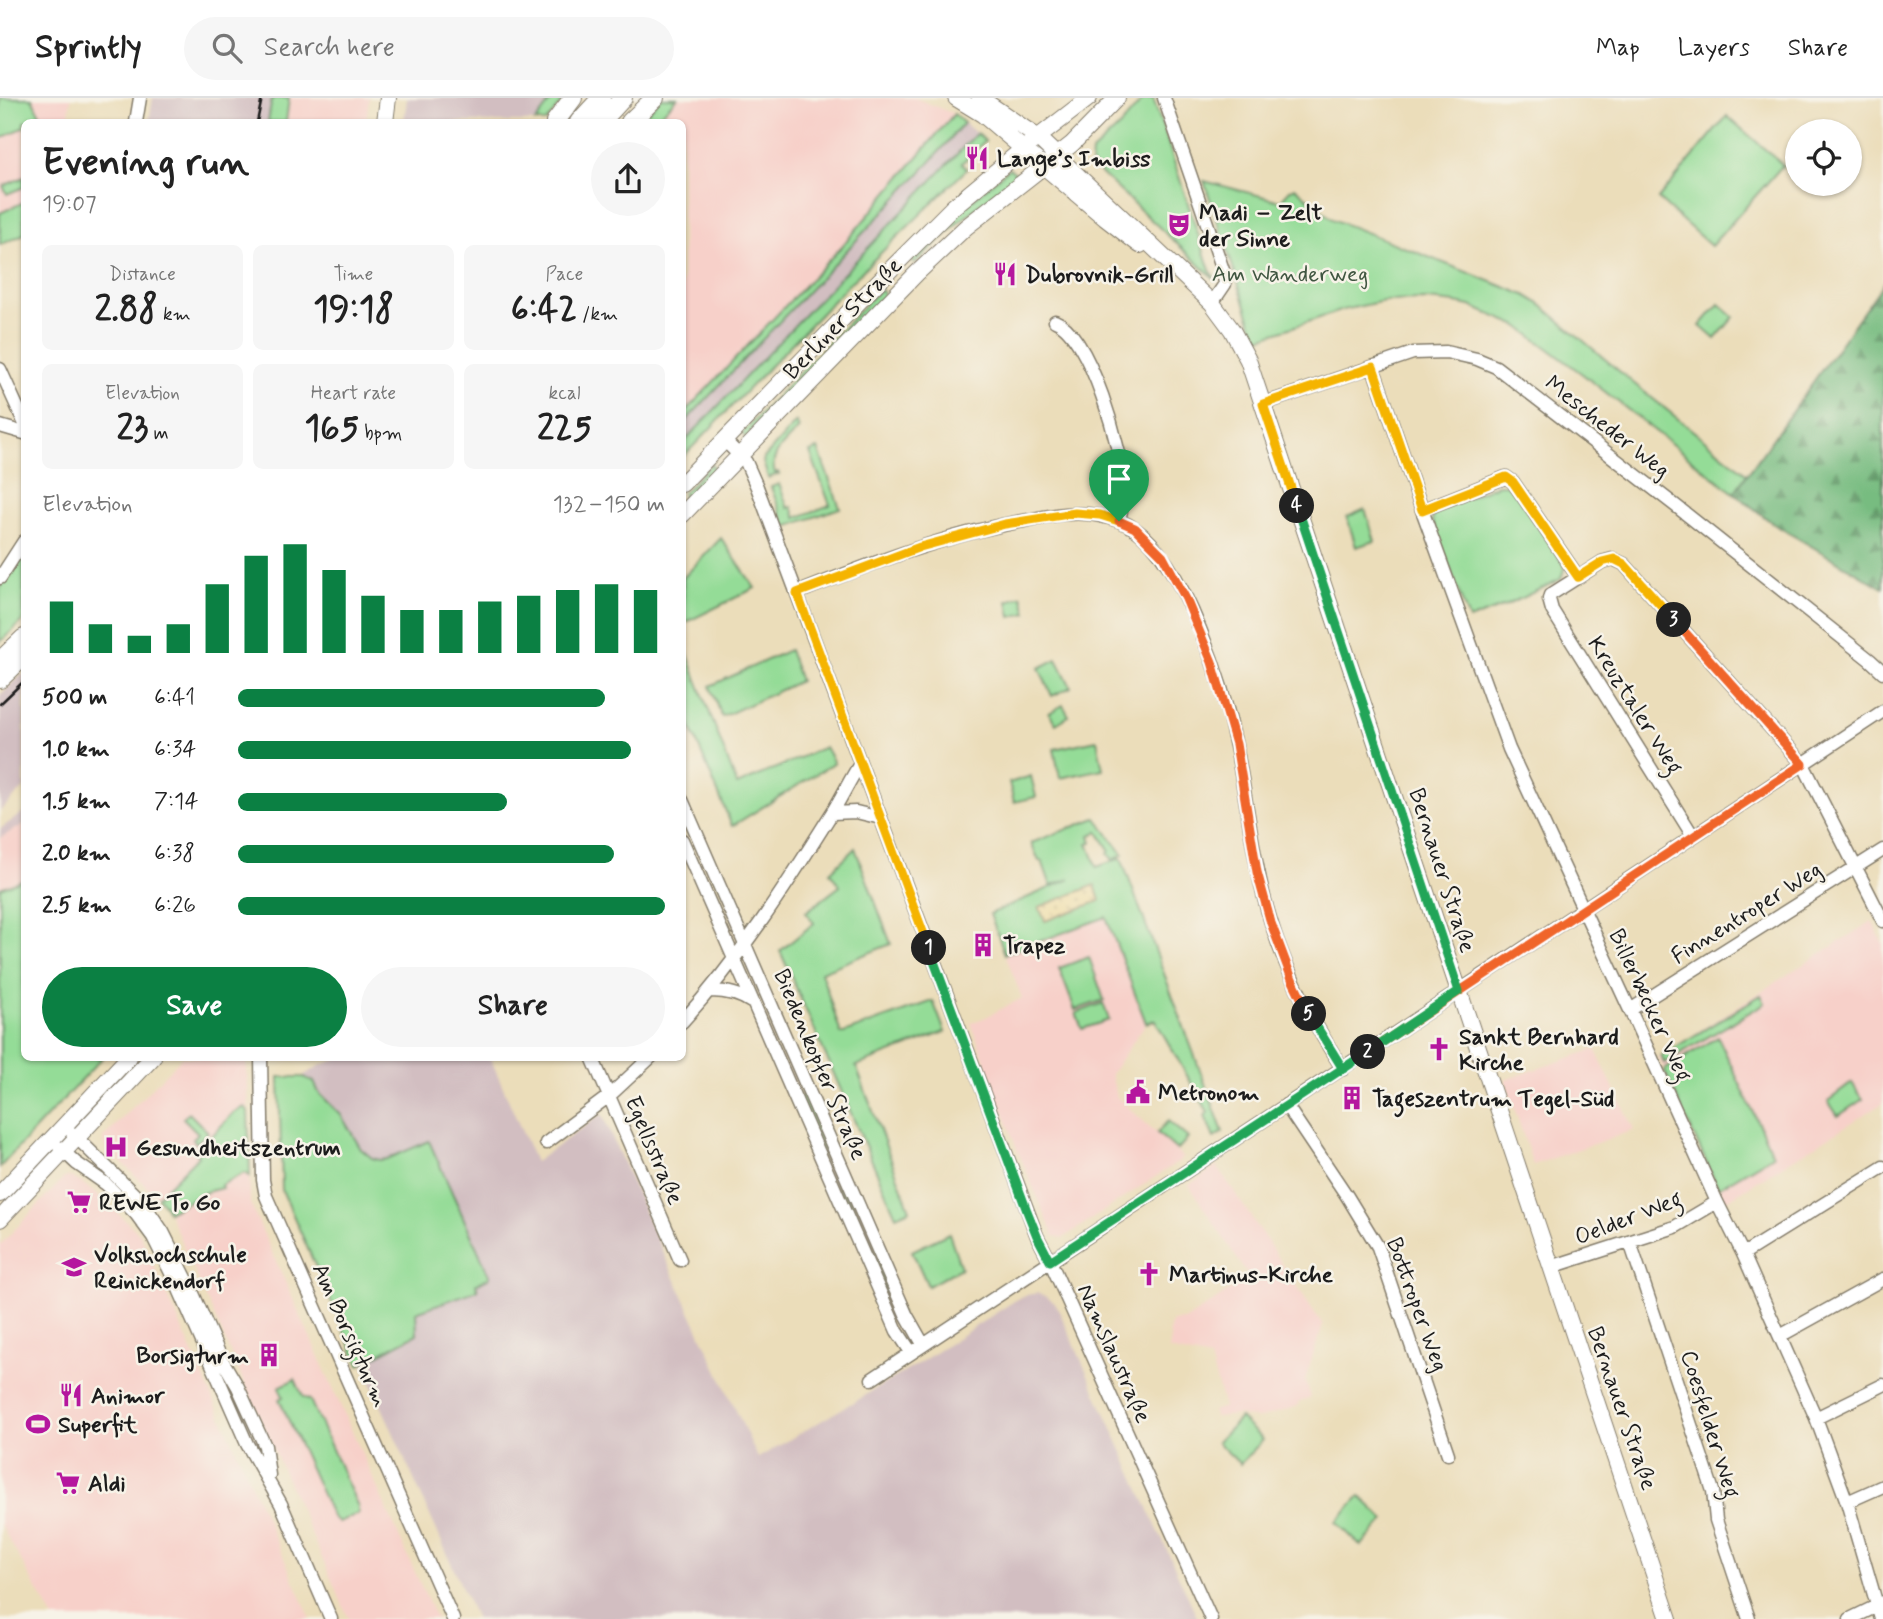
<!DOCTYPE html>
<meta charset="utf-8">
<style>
:root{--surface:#fff;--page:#f6f6f6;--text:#222;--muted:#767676;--line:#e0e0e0;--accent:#0b8043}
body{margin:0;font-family:Mynerve,sans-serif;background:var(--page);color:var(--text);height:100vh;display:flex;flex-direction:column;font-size:26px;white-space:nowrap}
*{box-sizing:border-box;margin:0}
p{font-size:23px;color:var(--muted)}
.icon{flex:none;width:38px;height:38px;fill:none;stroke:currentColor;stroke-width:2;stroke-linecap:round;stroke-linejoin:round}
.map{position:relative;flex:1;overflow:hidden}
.panel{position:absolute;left:21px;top:21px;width:665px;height:942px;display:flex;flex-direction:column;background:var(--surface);border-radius:10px;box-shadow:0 2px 5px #0004}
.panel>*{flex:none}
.controls{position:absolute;left:1785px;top:21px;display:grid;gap:14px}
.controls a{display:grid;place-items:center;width:77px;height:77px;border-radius:50%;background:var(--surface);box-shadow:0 2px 5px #0004;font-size:35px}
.pin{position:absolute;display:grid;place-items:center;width:60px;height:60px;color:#fff;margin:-72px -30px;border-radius:50% 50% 50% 0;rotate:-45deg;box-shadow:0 0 7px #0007}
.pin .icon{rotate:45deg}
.km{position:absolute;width:35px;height:35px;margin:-18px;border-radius:50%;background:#222;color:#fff;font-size:19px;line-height:35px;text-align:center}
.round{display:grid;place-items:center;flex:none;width:74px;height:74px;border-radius:37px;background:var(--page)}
.head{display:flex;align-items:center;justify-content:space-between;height:119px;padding:0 21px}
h1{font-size:38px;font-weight:700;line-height:52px}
.figures{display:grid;grid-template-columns:repeat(3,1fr);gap:10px;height:119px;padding:7px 21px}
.figures div{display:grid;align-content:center;border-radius:10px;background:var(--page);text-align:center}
.figures b{font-size:35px;font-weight:700}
.figures small{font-size:19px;font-weight:400}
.figures p{font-size:19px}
.chart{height:196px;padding:14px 21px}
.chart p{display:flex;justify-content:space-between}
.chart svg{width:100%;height:126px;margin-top:7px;stroke:var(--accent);stroke-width:6}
.cta{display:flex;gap:14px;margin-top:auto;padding:14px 21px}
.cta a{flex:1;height:80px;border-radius:42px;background:var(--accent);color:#fff;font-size:28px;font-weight:700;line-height:80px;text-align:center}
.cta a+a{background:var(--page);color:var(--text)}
ul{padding:0 21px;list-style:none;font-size:23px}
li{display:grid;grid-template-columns:112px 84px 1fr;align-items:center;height:52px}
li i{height:18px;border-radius:9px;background:var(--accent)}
header{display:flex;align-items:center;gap:42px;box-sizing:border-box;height:98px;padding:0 35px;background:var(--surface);border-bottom:2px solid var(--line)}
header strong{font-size:33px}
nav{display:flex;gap:38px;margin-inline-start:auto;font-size:24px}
.search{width:490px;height:63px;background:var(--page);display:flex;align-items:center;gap:18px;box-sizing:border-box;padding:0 24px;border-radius:38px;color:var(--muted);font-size:26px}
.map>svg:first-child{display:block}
.built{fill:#f7d0c9}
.industrial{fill:#d2bec1}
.green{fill:#94dc97;stroke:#587c5a;stroke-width:2}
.forest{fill:url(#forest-firs);stroke:#4a6c4e;stroke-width:2}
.sand{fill:url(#sand-dots);stroke:#857b5d;stroke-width:2}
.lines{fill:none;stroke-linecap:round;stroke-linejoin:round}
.minor-casing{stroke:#847c6b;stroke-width:15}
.major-casing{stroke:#847c6b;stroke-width:18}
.highway-casing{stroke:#847c6b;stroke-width:20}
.minor{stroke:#fff;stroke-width:12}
.major{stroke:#fff;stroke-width:16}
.highway{stroke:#fff;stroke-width:18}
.rail{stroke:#1c1c1c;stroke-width:2.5}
.split-1-casing{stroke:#fff;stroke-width:14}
.split-2-casing{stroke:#fff;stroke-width:14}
.split-3-casing{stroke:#fff;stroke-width:14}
.split-4-casing{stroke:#fff;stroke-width:14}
.split-5-casing{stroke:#fff;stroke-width:14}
.split-6-casing{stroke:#fff;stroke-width:14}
.split-1{stroke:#f5b400;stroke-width:9}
.split-2{stroke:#22a559;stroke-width:9}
.split-3{stroke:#f0652b;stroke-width:9}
.split-4{stroke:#f5b400;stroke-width:9}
.split-5{stroke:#22a559;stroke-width:9}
.split-6{stroke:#f0652b;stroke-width:9}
.labels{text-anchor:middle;stroke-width:5;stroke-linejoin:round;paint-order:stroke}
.poi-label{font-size:23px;font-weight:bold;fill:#1c1c1c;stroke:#f7f3e8;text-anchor:start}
.park-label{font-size:23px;fill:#405641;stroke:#f7f3e8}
.street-label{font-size:23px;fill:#1c1c1c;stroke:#f7f3e8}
</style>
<header>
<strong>Sprintly</strong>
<div class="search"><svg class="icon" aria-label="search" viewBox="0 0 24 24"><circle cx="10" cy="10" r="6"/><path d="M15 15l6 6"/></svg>Search here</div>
<nav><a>Map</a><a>Layers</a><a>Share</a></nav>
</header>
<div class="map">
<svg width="1883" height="1521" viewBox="0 0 1883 1521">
<defs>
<pattern id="forest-firs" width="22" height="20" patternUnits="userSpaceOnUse" patternTransform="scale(1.75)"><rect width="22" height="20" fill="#77bc80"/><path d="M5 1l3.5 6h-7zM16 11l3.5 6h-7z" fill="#619868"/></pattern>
<pattern id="sand-dots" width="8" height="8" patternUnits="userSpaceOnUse" patternTransform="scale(1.75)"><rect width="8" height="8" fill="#eeda9e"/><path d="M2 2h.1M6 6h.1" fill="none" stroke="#ccba88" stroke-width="1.8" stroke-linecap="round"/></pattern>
</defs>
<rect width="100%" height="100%" fill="#f7f3e8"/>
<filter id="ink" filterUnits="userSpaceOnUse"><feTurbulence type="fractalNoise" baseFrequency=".0143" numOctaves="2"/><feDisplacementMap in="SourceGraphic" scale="14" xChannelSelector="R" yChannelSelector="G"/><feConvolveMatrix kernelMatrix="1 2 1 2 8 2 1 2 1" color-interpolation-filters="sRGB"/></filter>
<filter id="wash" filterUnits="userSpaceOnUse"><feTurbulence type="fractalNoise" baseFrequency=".00686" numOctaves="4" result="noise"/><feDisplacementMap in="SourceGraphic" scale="28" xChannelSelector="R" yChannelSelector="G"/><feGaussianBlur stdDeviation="1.57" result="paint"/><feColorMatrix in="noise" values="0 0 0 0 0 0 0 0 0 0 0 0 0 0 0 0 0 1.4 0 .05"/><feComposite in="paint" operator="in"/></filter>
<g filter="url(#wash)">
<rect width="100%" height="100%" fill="#ebddba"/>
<path class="built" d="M0,0H71L68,24H24V104L0,115Z
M289,0H369L366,24H286Z
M677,0H915L954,16L843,147L683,316L682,24H654Z
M24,726V781L0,790V740Z
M1106,819L1146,925L1111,976L1117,999L1184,1060L1063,1140L1054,1138L1018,1054L971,925L986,919L1022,900L1005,856Z
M1872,823L1883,845V1005L1724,1104L1718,1090L1773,1057L1745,996L1731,967L1678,1001L1658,959Z
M1595,951L1634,1032L1533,1067L1505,982Z
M182,959H246L248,988L250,1105L436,1521H349L165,1107L106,1049L103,1040Z
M1217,1068L1323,1227L1305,1282L1311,1299L1298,1305V1308L1258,1321L1238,1317L1215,1319L1212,1313L1224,1309L1210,1261L1169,1252L1171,1241L1169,1234L1172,1223L1186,1222L1249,1179L1189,1087Z
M70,1079L82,1085L103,1101L140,1136L311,1521H54L0,1426V1147L64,1080Z"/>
<path class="industrial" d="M153,0H289L286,24H149Z
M407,0H553L535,24H404Z
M954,16L985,43L962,65L967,71L851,184L683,359V316L843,147Z
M24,575V690L0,713V597Z
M24,714V726L0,740V731Z
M343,959H490L535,1064L602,1016L654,1135L758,1360L913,1269L1022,1198L1037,1195L1047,1199L1056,1206L1198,1521H476L289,1100L287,979H301L321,967Z"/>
<path class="green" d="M0,0H32L42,21L35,24H24V29L0,41Z
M272,0H289L286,24H268Z
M553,0H565L546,24H535Z
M661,0H677L654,24H638Z
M1144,0H1153L1210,172L1216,182L1091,66L1092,54L1121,27Z
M954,16L964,25L932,62L683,326V316L843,147Z
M1727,18L1783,67L1711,148L1658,101Z
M977,35L985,43L962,65L967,71L851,184L683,359V345Z
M1009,70L1018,77L959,124L915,165L912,164L911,161L972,102Z
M24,79V89L7,96L3,88Z
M1204,83L1280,103L1290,92L1295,89L1332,121L1525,197L1540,206L1632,284L1747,376L1734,395L1585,278L1518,228L1470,208L1456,205L1427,202L1384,203L1343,212L1257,241Z
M24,104V136L0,147V115Z
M879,192L883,193L884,197L748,338L746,340L742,335Z
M1719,206L1734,219L1715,241L1700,228Z
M796,324L799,330C787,344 768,356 775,375L778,374L779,376L768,380L763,364L764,360Z
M818,351L840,410L786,429L771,389L779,386L788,410L792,409L796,420L830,407L810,354Z
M711,366L716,371L683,406V395Z
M1497,387H1506L1514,392L1565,468L1561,481L1507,507L1469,522L1432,422L1436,413Z
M1365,411L1375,443L1356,449L1347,419Z
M721,440L755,490L683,526V480Z
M24,452V522L0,544V488Z
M1022,498L1027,515L1011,519L1008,503Z
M682,542L737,687L825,649L834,665L732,728L683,611Z
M789,552L800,583L722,619L710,588Z
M1057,561L1071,589L1052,598L1039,570Z
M1063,607L1069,618L1056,626L1049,615Z
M1097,642L1103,671L1060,680L1054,651Z
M1031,678L1036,699L1014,704L1009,685Z
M1096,720L1123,756L1113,762L1108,756L1110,753L1098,734L1090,737L1092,744L1088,745L1097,769L1121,760L1223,1034L1214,1040L1205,1018L1208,1014L1155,922L1146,925L1106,819L1005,856L990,816L1070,781L1051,788L1042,763H1039L1031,745Z
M855,750L891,846L821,874L841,936L933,903L945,934L856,968L910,1112L896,1118L780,853L814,825L806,814L840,788L830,774Z
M24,781V959H103L0,1069V790Z
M1089,859L1104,902L1075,912L1059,870Z
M1761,897L1765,905L1664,965L1661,958Z
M1103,905L1109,922L1082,931L1076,915Z
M1718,939L1773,1057L1718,1090L1664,972Z
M279,979H304L314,984L319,995L341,1017L361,1051L372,1060L380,1062L387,1061L429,1043L490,1179L476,1186L478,1192L416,1214L417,1236L359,1267L282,1092Z
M1852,985L1863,1001L1838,1018L1828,1003Z
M806,996L901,1216L898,1219L896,1220L798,1000Z
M245,1009L248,1013L250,1078L244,1075L221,1087L222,1090L206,1094L168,1114L165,1107L157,1099L198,1058L196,1055L234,1014Z
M189,1015L208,1034L196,1045L193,1041L198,1035L183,1020Z
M1168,1023L1188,1040L1177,1052L1157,1035Z
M949,1135L961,1170L928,1188L912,1153Z
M295,1281L303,1299L310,1302L358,1409V1416L338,1424L332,1419L279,1301L283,1299L279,1289Z
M1240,1320L1263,1342L1240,1366L1217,1344Z
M1360,1398L1385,1422L1361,1448L1336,1424Z"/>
<path class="forest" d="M1883,186V490L1775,427L1734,395Z"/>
<path class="sand" d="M1095,787L1100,803L1045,823L1039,809Z"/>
</g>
<g filter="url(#ink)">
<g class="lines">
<g class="minor-casing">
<path id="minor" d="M1164,0L1223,172L1225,186L1212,205
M136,24L140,0
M1055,223C1090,236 1123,354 1124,390C1124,401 1121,412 1119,423
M1373,269L1422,412L1509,651L1630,912L1717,1104L1743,1156L1816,1320L1847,1404L1881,1521
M0,271L24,324
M1263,306L1413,255L1446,254L1477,261L1496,269L1676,408L1870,562L1883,574
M0,328L24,335
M724,342L746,364L757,389L1037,1138L1050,1163L1211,1521
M1422,412L1506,379L1513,384L1578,479
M0,480L24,443
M797,495C870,466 945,437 1023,423C1049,418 1075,412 1101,418C1113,420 1125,424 1135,431C1185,465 1224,590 1236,648C1248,707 1253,767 1271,824C1287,877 1313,925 1343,971
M682,702L906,1216L923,1246
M832,715L856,714L881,720
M1693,738L1552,512L1549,501L1550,497L1602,464L1613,461L1624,466L1803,666L1883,823
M682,742L897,1233L911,1254
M711,893C727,893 740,896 753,905
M1630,912L1883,752
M682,924C739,861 785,790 830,718C841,701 849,683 860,666
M261,959L263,1082L266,1098L453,1521
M592,959L680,1162
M1286,1007L1347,1098L1378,1149L1448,1356
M72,1035L143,1105L163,1134L188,1184L221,1260L238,1289L265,1348L269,1377
M546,1045L609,998L651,959
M59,1049L76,1065L106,1086L136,1116L153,1139L178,1189L247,1346L281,1406L331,1521
M1630,1144L1713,1393L1716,1422L1749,1521
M1743,1156L1883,1069
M1551,1169L1675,1129L1717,1104
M1780,1238L1883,1181
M872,1281L1883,613
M1816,1320L1883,1287
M1847,1404L1883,1388
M1850,1521L1883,1505"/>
</g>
<g class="major-casing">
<path id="major" d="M956,0L982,16L1105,120L1140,147
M980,0L1037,39L1212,205L1232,232L1248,262L1669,1521
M385,24L388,0
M682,386L879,183L953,109L1023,51L1089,0
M682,417L917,175L966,129L1072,46L1117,0
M0,1096L129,959
M0,1121L153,959"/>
</g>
<g class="highway-casing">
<path id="highway" d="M555,24L573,0
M579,24L601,0
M601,24L623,0
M630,24L655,0
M0,563L24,540
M0,581L24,558"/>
</g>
<use href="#minor" class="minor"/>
<use href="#major" class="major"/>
<use href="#highway" class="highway"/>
<path class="rail" d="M257,24L262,0
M0,606L24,583"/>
</g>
</g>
<g class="lines" filter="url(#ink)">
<g class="split-1-casing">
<path id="split-1" d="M929,850L797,495L920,449L1005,426L1075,415L1100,417L1119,423"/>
</g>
<g class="split-2-casing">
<path id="split-2" d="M929,850L1027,1113L1037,1138L1050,1163L1368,954"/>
</g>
<g class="split-3-casing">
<path id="split-3" d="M1368,954L1803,666L1674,522"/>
</g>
<g class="split-4-casing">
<path id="split-4" d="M1297,408L1263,306L1373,269L1422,412L1506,379L1513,384L1578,479L1602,464L1614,461L1624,466L1674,522"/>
</g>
<g class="split-5-casing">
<path id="split-5" d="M1297,408L1459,893L1343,971L1309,916"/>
</g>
<g class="split-6-casing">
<path id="split-6" d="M1119,423L1135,430L1163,458L1186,501L1212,564L1236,646L1257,774L1271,825L1292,881L1309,916"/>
</g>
<use href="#split-1" class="split-1"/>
<use href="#split-2" class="split-2"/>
<use href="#split-3" class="split-3"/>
<use href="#split-4" class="split-4"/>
<use href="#split-5" class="split-5"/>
<use href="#split-6" class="split-6"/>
</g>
<defs>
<g id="restaurant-bare" transform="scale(1.89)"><path d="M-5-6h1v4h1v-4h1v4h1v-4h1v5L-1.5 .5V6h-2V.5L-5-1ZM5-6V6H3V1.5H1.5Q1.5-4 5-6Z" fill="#b5179e" stroke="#f7f3e8" stroke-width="2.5" paint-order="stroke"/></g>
<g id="theatre-bare" transform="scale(1.89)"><path d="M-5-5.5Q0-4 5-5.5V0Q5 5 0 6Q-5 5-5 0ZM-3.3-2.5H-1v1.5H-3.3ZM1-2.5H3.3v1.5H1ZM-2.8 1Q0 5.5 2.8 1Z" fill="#b5179e" stroke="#f7f3e8" stroke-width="2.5" paint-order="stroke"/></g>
<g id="building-bare" transform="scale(1.89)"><path d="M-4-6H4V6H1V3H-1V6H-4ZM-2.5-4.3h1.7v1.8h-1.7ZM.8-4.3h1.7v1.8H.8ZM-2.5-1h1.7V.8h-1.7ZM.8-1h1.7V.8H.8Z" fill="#b5179e" stroke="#f7f3e8" stroke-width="2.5" paint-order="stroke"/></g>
<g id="church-bare" transform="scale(1.89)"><path d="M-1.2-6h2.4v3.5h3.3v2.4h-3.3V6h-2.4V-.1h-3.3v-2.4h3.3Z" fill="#b5179e" stroke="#f7f3e8" stroke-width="2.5" paint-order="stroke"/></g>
<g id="civic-bare" transform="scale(1.89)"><path d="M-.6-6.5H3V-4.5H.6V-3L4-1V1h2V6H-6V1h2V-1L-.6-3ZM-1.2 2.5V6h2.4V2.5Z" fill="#b5179e" stroke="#f7f3e8" stroke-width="2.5" paint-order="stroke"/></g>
<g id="hospital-bare" transform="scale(1.89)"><path d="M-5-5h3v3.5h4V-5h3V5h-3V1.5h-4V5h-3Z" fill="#b5179e" stroke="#f7f3e8" stroke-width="2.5" paint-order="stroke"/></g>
<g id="supermarket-bare" transform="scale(1.89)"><path d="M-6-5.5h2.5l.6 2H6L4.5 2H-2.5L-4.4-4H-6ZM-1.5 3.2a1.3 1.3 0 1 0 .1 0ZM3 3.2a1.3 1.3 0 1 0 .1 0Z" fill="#b5179e" stroke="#f7f3e8" stroke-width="2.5" paint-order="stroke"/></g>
<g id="university-bare" transform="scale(1.89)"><path d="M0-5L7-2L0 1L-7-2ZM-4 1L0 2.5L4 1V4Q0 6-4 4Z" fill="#b5179e" stroke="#f7f3e8" stroke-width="2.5" paint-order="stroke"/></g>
<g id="stadium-bare" transform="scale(1.89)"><path d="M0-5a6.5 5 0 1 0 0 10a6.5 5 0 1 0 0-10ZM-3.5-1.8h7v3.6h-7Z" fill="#b5179e" stroke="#f7f3e8" stroke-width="2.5" paint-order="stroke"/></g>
</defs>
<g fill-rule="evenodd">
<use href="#restaurant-bare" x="977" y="60"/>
<use href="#theatre-bare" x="1179" y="127"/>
<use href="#restaurant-bare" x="1005" y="176"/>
<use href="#building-bare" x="983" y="847"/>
<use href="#church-bare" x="1439" y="951"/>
<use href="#civic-bare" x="1138" y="994"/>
<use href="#building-bare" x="1352" y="1000"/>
<use href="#hospital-bare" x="116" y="1049"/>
<use href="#supermarket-bare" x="79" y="1104"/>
<use href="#university-bare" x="74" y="1169"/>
<use href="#church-bare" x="1149" y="1176"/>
<use href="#building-bare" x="269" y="1257"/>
<use href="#restaurant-bare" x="71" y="1297"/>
<use href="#stadium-bare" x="38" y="1326"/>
<use href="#supermarket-bare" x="68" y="1385"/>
</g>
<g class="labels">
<g class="poi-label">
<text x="997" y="68">Lange’s Imbiss</text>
<text x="1199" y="122">Madi – Zelt<tspan x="1199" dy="26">der Sinne</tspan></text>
<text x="1025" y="184">Dubrovnik-Grill</text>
<text x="1003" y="855">Trapez</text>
<text x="1459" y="946">Sankt Bernhard<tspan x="1459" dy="26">Kirche</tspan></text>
<text x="1158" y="1002">Metronom</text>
<text x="1372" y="1008">Tageszentrum Tegel-Süd</text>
<text x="136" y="1057">Gesundheitszentrum</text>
<text x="99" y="1112">REWE To Go</text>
<text x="94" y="1164">Volkshochschule<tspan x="94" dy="26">Reinickendorf</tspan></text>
<text x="1169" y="1184">Martinus-Kirche</text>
<text x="249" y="1265" text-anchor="end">Borsigturm</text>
<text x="91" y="1305">Animor</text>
<text x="58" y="1334">Superfit</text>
<text x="88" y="1393">Aldi</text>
</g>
<g class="park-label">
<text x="1290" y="183">Am Wanderweg</text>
</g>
<g class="street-label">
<text transform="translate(842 220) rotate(-46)" y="8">Berliner Straße</text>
<text transform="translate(1608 328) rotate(38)" y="8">Mescheder Weg</text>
<text transform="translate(1636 607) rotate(58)" y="8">Kreuztaler Weg</text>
<text transform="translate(1443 772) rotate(72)" y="8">Bernauer Straße</text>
<text transform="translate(1746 814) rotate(-32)" y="8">Finnentroper Weg</text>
<text transform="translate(1651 907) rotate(65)" y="8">Billerbecker Weg</text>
<text transform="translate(821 966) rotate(67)" y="8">Biedenkopfer Straße</text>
<text transform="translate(655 1052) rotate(67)" y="8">Egellsstraße</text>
<text transform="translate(1628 1119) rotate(-21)" y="8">Oelder Weg</text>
<text transform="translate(1418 1206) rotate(70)" y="8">Bottroper Weg</text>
<text transform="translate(351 1237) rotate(66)" y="8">Am Borsigturm</text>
<text transform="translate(1115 1255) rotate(66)" y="8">Namslaustraße</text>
<text transform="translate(1623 1310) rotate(71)" y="8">Bernauer Straße</text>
<text transform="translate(1711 1326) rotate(73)" y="8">Coesfelder Weg</text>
</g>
</g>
</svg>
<div class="controls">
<a><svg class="icon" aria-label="locate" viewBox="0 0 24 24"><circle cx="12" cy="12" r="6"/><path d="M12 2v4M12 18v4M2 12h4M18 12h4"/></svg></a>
</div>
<div class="pin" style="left:1119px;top:423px;background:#1e9e55"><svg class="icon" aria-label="arrive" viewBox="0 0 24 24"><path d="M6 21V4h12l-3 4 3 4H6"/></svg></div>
<b class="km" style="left:929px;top:850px">1</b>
<b class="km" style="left:1368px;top:954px">2</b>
<b class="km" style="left:1674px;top:522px">3</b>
<b class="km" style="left:1297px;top:408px">4</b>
<b class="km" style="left:1309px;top:916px">5</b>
<section class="panel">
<div class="head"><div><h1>Evening run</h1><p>19:07</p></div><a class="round"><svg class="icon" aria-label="share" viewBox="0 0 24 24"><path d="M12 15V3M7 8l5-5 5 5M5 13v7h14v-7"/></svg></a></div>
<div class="figures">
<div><p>Distance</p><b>2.88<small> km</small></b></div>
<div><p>Time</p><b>19:18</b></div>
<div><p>Pace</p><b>6:42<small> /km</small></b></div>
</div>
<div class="figures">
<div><p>Elevation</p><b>23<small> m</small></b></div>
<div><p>Heart rate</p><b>165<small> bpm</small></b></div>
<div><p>kcal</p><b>225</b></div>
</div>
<div class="chart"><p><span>Elevation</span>132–150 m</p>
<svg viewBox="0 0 160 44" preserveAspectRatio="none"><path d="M5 44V26M15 44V34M25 44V38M35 44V34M45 44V20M55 44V10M65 44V6M75 44V15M85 44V24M95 44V29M105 44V29M115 44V26M125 44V24M135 44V22M145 44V20M155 44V22"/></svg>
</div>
<ul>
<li><b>500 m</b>6:41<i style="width:86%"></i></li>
<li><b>1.0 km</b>6:34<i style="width:92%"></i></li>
<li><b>1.5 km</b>7:14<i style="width:63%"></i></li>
<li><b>2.0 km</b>6:38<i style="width:88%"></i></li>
<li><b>2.5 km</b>6:26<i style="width:100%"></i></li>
</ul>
<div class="cta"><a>Save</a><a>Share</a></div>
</section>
</div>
